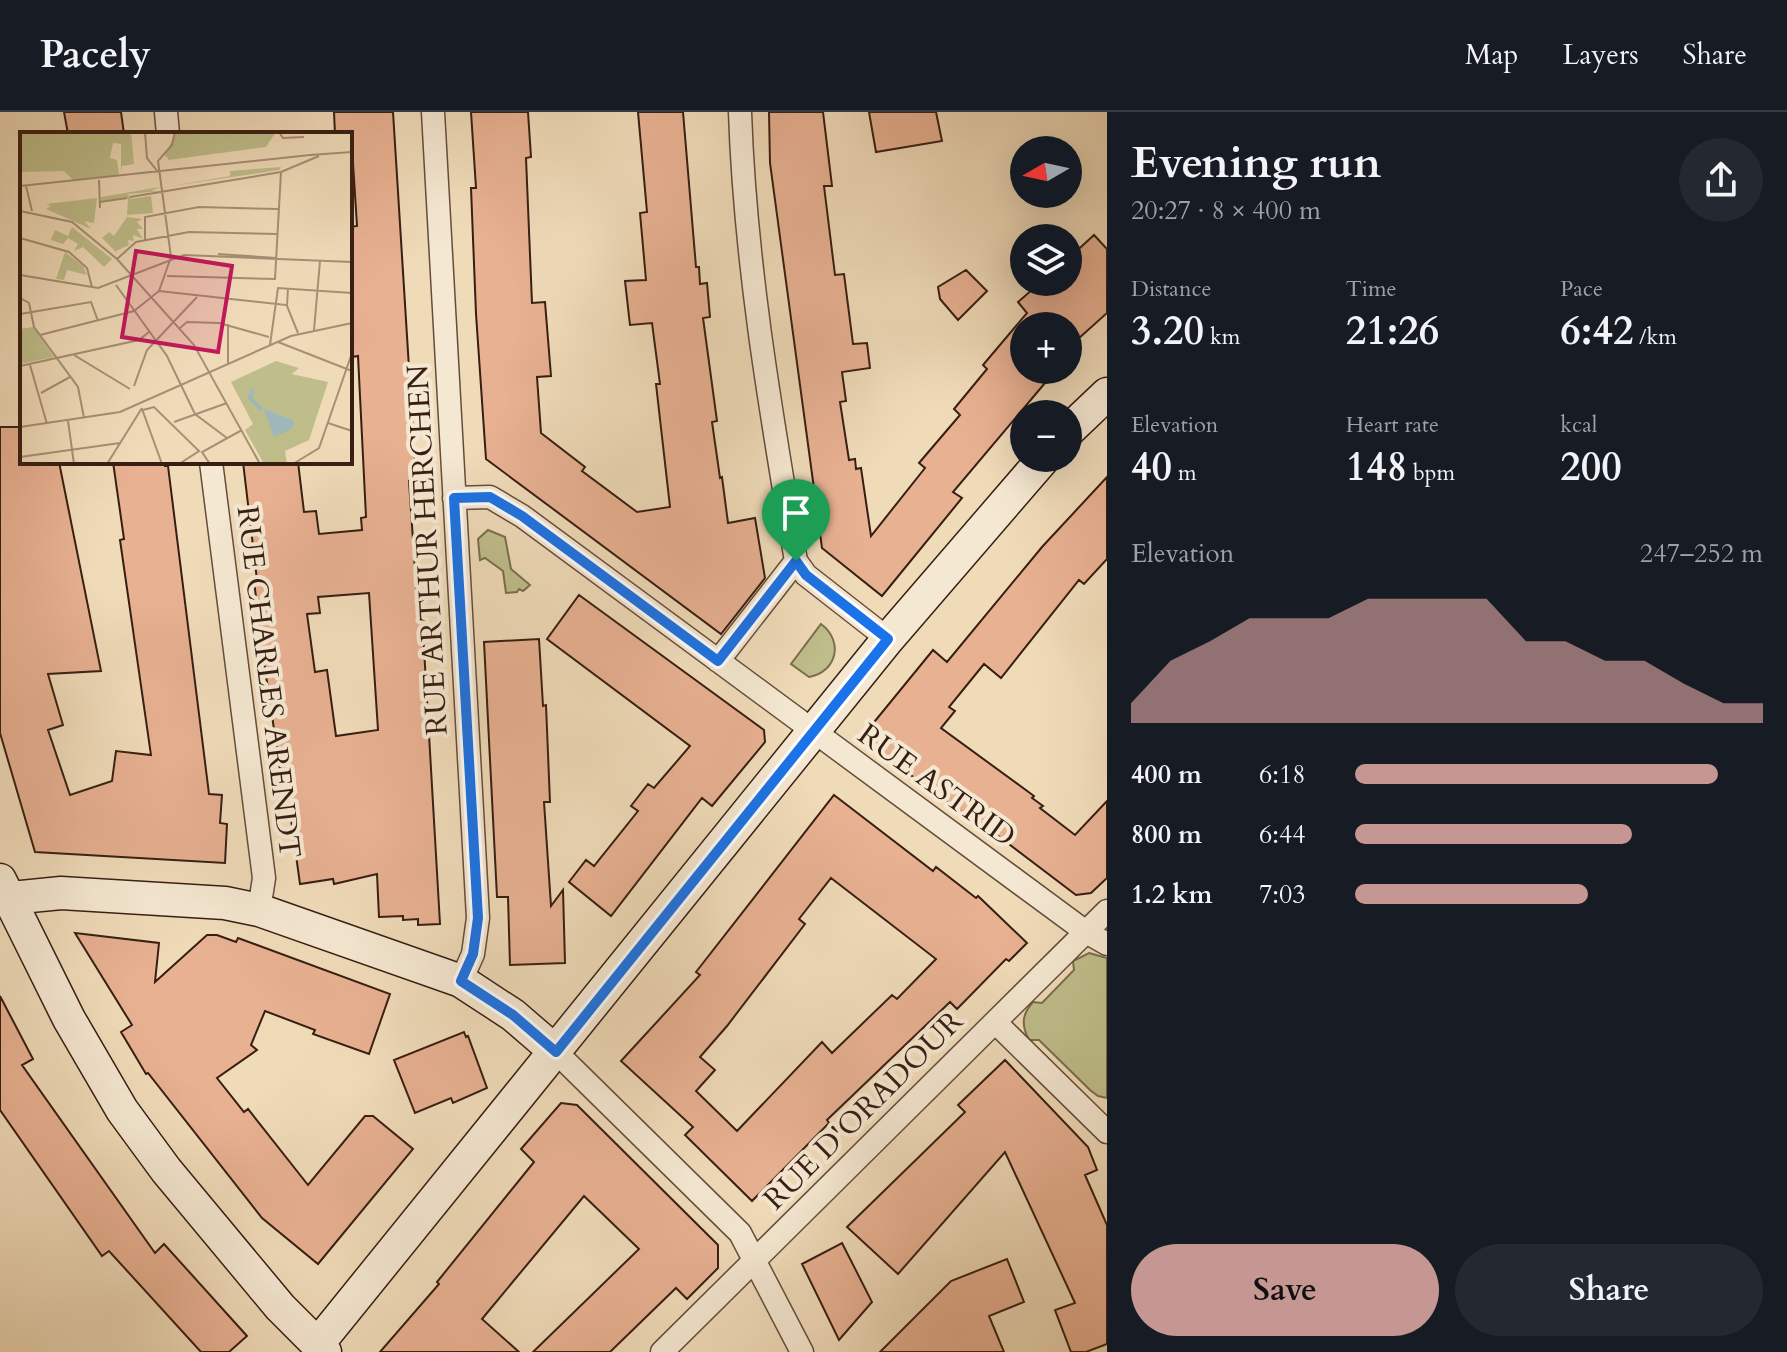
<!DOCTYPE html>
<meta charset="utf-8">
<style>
:root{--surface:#171b24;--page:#242831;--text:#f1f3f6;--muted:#9ea1a6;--line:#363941;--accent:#c59692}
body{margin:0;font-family:Cardo,serif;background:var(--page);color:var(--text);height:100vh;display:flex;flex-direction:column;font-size:30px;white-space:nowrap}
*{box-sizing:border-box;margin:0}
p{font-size:26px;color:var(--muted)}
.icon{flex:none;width:44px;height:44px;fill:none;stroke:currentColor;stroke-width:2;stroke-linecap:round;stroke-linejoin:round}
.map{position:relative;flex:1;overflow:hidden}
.side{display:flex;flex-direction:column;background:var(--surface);width:680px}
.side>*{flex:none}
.needle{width:52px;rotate:261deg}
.buttons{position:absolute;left:1010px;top:24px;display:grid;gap:16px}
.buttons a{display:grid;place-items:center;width:72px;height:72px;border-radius:50%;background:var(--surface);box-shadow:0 8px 32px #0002;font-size:40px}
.pin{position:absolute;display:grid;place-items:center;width:68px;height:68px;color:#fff;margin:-82px -34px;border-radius:50% 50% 50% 0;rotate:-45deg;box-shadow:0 0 8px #0007}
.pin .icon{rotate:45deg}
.round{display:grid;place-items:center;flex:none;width:84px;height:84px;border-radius:42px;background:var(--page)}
.headline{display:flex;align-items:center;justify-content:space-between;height:136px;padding:0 24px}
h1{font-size:44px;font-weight:700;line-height:60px}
.metrics{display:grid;grid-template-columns:repeat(3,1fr);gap:12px;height:136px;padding:8px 24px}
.metrics div{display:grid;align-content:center}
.metrics b{font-size:40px;font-weight:700}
.metrics small{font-size:22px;font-weight:400}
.metrics p{font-size:22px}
.chart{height:224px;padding:16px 24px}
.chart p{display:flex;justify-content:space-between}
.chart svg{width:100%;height:144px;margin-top:8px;fill:var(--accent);opacity:.7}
.primary-button{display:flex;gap:16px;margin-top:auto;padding:16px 24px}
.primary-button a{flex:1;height:92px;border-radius:48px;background:var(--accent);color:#111;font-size:32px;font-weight:700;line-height:92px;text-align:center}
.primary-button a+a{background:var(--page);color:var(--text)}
ul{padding:0 24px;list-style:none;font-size:26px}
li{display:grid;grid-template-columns:128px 96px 1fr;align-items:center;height:60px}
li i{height:20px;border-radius:10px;background:var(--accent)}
header{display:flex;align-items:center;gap:48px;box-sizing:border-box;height:112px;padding:0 40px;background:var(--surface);border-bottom:2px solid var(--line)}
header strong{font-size:38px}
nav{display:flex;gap:44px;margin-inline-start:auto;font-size:28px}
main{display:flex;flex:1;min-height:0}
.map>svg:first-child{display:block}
.green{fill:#bfbe8b;stroke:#7b6e4e;stroke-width:2}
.building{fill:#e8b192;stroke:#371e12;stroke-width:2;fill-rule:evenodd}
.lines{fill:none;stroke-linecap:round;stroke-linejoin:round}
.street-casing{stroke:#654d3c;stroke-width:25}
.secondary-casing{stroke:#371e12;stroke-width:35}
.street{stroke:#f5e8d2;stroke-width:22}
.secondary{stroke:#f5e8d2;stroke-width:32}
.route-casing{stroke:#fff;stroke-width:16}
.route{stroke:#1a73e8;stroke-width:10}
.labels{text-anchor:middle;stroke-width:8;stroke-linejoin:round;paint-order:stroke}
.street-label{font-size:30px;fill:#371e12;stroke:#f5e8d2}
.inset-river{fill:none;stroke:#a0b8bb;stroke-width:4}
.inset-road{fill:none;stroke:#a68f76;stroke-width:2}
.view{fill:#c2185b;fill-opacity:0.15;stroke:#c2185b;stroke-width:4}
.inset-edge{fill:none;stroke:#371e12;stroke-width:4}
</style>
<header>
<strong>Pacely</strong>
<nav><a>Map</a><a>Layers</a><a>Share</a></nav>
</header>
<main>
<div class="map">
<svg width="1107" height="1240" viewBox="0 0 1107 1240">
<rect width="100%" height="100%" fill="#f0dbb9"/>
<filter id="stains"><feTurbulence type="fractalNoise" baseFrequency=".0025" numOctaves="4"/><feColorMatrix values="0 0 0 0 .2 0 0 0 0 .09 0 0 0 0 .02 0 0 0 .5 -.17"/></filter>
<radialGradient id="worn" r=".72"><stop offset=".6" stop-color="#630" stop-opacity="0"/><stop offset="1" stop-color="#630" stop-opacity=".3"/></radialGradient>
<path class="green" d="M488,418L505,425L511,457L530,473L523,479L519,477L517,480L506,481L503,459L485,446L480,448L478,427Z
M821,512C844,529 837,560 809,565L791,552Z
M1089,841L1107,846V986L1098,984L1090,978L1039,928H1029C1021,913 1022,902 1033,890L1042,891L1074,858L1073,849Z"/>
<path class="building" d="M64,0H121L124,22H68Z
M334,0H393L416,368L409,369L418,502H422L440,812L418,813V807L403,808V804L379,805L377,762L334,772L333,767L300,772L286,671H282L264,550L254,469L257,468L243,350H298L304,400L316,399L319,422L362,418L361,406L366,405L358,244L352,245L350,225V115L357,114L353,51L350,52V22H335ZM369,481L378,618L336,624L327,558L315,560L307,502L320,501L318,485Z
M471,0H528L531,45L526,46L532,191L545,190L551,264L537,265L541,321L585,355L582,359L637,400L670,395L656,272H660L652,211L630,213L625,169L646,168L640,101L647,100L638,0H683L696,155H699L700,172L707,171L710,205L703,206L717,309L712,310L720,366L722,365L728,411L755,406L765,466L721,522L486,347L476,202L471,76H476Z
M769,0H823L832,74H824L835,163L844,162L853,232L867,231L870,256L842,260L846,289L840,290L849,348L855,347L856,357L861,356L871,424L925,356L919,351L960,303L954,297L987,257L983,253L1027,201L1018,190L1041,170H1068V147L1094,123L1107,137V201L1068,236V214H1024V258H1056L953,380L962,386L882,484L822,436L770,51Z
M869,0H936L942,29L876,40Z
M966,158L987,179L958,208L940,187L938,175Z
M0,315H22V350H59L101,559L48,562L63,613L48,618L70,683L112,669L116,639L151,643L120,428L124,427L113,350H164L165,354H168L209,682L222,683L220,711L227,712L225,751L35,740L0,621Z
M1107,365V447L1084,472L1079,468L1001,566L984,552L949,595L955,599L941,616L1034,684L1032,686L1043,694L1040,696L1075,723L1107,689V766L1091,781L1076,783L968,701L966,703L869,633L866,620L933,538L947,550L1042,435Z
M579,483L764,618L765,630L712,694L702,686L611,804L569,770L586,748L594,754L638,699L631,694L648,672L654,676L690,634L547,527Z
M539,527L543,594L546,593L550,690H544L551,794L563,778L565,851L510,853L508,785H497L484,530Z
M834,683L933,759L936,755L976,786L978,784L1027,831L1009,849L1006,847L957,897L950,890L827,1008L829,1011L752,1089L685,1023L693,1015L621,949L700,863L696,860ZM831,766L936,847L897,887L892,883L832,941L822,930L737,1019L696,979L715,958L700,945L727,914L805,812L799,807Z
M75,821L159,831L155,870L207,823H217L236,830L238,826L390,882L369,942L313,922L315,918L265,899L251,933L257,938L217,966L244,1000L248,997L308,1073L365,1004H373L413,1037L318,1152L262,1106L148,961L146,962L121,920L132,913Z
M0,884L33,947L22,953L155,1141L164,1132L247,1224L229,1240H201L109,1139L102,1144L0,998Z
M464,920L466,925L468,924L487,976L453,991L451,986L415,1001L394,948Z
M1005,948L1088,1035L1097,1058L1085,1063L1107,1113V1232L1086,1240H1071L1055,1198L1075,1191L1005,1040L898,1162L847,1115L965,1000L958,993Z
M561,991L577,993L718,1133V1156L687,1187L676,1176L610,1240H533L639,1137L584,1084L482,1207L519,1240H380L439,1172L437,1170L534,1050L521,1037Z
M842,1131L872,1190L839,1228L802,1152Z
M1007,1147L1024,1190L989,1204L1004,1240H880L951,1169Z"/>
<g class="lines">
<g class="street-casing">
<path id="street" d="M166,0L168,22
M433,0L478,806L473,842L461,869
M740,0C745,151 771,301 796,449L806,463L888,527
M211,350L264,766L259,798
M454,386L490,385L522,404L1086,820L1107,832
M718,549L796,449
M995,910L1107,1020
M556,940L740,1121L802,1240
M662,1240L1107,799"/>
</g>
<g class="secondary-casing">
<path id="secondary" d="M1068,319L1107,282
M0,768L69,907L122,998L166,1058L280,1195L325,1240
M0,787L61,781L225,791L259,798L461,869L513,903L556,940
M317,1233L888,527L1044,346"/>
</g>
<use href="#street" class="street"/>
<use href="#secondary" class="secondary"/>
</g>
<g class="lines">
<g class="route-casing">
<path id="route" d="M490,385L522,404L718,549L796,449L806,463L888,527L556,940L513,903L461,869L473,842L478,806L454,386Z"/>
</g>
<use href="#route" class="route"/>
</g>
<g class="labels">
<g class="street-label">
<text transform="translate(427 438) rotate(-93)" y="10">RUE ARTHUR HERCHEN</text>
<text transform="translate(269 570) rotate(83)" y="10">RUE CHARLES ARENDT</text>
<text transform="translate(937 673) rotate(36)" y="10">RUE ASTRID</text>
<text transform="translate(863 998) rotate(-45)" y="10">RUE D'ORADOUR</text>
</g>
</g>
<g transform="translate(20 20)">
<rect width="332" height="332" fill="#f0dbb9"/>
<path d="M0,0H111L114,32L102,34L101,41V12L93,11L90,26L97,28L99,43L53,48L44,39L0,40ZM156,0H256L246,15L149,28L145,23ZM261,35L259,38L145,55L210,44V39ZM140,55L131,59H141L108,62L111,67L131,64L133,81L107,83L108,67L81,69V65ZM77,66L74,91L64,89L71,97L26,77L31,74L26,72ZM107,85L122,87L117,90L123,97H117L123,107L113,103L114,109L108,108L109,113L96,119L99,123L82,106L89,100L94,104ZM52,95L92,127L84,135L63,115L54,119L58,112L48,106L43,112L31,108L35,98L48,104ZM45,120L63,134L67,143L47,138L44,148L36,147ZM13,195L34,225L0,232V197ZM256,229L279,236L272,242L308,250L289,308L265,319L267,332H244L225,298L233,292L211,250Z" fill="#bfbe8b"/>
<path d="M243,276L275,289L272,297L254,305Z" fill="#a0b8bb"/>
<path class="inset-river" d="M233,257L230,266L242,278"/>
<path class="inset-road" d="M125,0L127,26L138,40M259,0L263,6L284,5M290,23L332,20M79,48L80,76M0,54L290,23M6,54L12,79M110,65L261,40L299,24M80,70L107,66M0,79L52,90L97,127L174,213L240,332M0,106L49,120L67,136L72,155M125,108V85L179,75L258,77M198,122L256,126M97,127L116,110L169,100L257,102M0,143L78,156L164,123L332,130M147,144L255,147L261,40M96,153L147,224L175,282L207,306M268,156L267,174L278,201M139,159L266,173M0,166L9,171L14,195L58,255L64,286M0,182L71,170L78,189M208,192V232M160,196L167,190L199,191L249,205M294,198L300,129M20,203L114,179L139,159L151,125L138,29L152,13L155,0M258,210L332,239M250,213L258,156L332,161M54,223L110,257M10,233L27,292M0,234L119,208L129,200M114,254L127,218L177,165M21,261L50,245M122,277L142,332M123,278L134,275L179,319L159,332M48,289L54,332M154,290L207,271M308,291L332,299M0,295L100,280L271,204L332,191M0,325L100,311M87,332L122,276M190,332L182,320L222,298M273,332L299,316L332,221"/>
<path class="view" d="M116,119L212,134L198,220L102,205Z"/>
<rect width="332" height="332" class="inset-edge"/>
</g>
<rect width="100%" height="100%" filter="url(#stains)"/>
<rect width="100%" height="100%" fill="url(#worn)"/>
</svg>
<div class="buttons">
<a><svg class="needle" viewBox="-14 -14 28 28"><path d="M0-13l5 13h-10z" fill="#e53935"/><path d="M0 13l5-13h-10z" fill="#9ea1a6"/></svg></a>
<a><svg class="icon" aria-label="layers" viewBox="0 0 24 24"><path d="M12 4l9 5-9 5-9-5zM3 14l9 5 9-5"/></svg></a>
<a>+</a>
<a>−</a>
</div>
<div class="pin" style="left:796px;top:449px;background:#1e9e55"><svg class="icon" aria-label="arrive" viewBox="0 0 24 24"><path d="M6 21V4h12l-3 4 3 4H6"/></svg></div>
</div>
<section class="side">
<div class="headline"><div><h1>Evening run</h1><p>20:27 · 8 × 400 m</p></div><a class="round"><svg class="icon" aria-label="share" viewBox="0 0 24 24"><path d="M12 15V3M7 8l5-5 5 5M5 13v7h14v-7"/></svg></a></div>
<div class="metrics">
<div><p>Distance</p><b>3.20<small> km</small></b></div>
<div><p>Time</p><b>21:26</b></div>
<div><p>Pace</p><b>6:42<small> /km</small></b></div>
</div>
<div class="metrics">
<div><p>Elevation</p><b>40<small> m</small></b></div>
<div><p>Heart rate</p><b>148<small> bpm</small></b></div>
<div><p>kcal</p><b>200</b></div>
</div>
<div class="chart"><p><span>Elevation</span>247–252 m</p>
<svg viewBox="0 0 160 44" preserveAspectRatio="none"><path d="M0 44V38L10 25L20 19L30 12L40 12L50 12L60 6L70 6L80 6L90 6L100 19L110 19L120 25L130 25L140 32L150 38L160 38V44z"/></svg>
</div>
<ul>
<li><b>400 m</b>6:18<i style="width:89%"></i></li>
<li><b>800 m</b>6:44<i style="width:68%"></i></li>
<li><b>1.2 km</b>7:03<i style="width:57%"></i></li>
</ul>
<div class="primary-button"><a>Save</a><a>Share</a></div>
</section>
</main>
